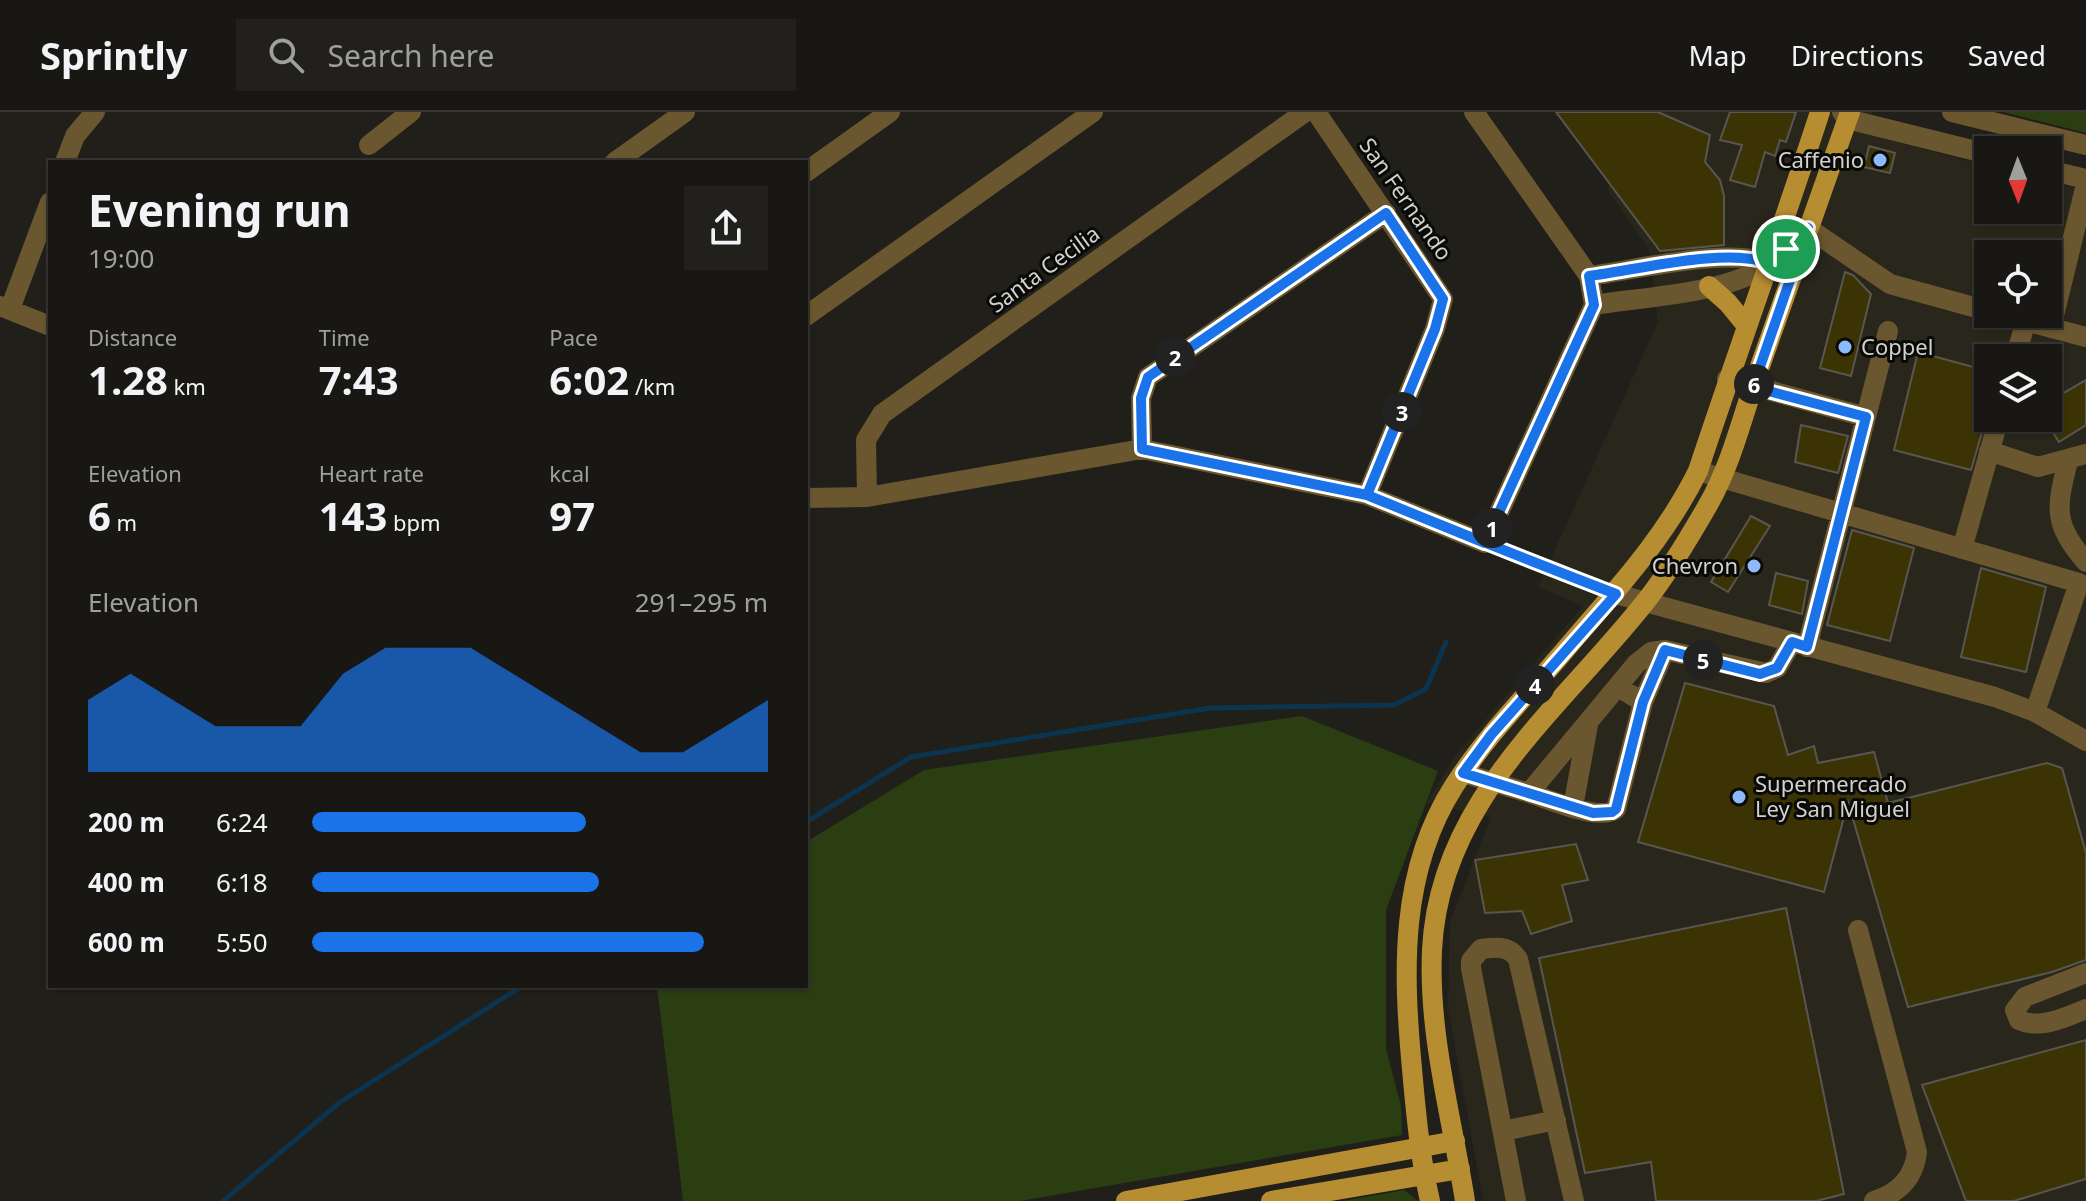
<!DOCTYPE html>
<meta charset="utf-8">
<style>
:root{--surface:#181714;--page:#21201d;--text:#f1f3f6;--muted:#9f9fa0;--line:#363634;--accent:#1a73e8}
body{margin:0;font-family:"Noto Sans",sans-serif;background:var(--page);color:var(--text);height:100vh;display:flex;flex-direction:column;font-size:30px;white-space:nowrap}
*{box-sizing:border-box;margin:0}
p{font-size:26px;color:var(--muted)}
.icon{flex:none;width:44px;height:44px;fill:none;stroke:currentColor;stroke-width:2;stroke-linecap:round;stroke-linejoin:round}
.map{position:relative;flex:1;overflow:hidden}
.sheet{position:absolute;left:48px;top:48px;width:760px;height:828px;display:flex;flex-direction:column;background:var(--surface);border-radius:0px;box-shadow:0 2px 6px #0004,0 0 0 2px var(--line)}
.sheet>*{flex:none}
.needle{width:52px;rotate:179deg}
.controls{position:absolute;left:1974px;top:24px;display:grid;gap:16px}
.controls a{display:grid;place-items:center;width:88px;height:88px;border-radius:0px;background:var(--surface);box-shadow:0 2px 6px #0004,0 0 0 2px var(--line);font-size:40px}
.pin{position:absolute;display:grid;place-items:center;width:68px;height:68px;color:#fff;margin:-34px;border:4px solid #fff;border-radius:50%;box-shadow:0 2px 8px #0007}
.km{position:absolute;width:40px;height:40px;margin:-20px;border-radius:50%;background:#222;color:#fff;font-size:22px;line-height:40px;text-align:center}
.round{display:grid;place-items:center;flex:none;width:84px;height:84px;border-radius:0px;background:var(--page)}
.overview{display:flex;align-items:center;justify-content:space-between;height:136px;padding:0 40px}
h1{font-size:44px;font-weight:700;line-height:60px}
.stats{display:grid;grid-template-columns:repeat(3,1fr);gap:12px;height:136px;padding:8px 40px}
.stats div{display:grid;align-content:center}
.stats b{font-size:40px;font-weight:700}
.stats small{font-size:22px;font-weight:400}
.stats p{font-size:22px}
.chart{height:224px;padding:16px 40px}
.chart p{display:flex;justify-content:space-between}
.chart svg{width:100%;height:144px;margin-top:8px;fill:var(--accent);opacity:.7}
ul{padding:0 40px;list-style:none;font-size:26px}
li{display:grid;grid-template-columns:128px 96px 1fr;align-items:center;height:60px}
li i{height:20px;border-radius:10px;background:var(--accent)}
header{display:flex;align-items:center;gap:48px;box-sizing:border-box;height:112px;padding:0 40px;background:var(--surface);border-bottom:2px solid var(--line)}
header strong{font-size:38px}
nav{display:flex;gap:44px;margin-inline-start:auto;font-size:28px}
.search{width:560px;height:72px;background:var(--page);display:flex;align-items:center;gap:20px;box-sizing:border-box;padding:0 28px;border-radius:0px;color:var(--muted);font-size:30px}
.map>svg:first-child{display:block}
.built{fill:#29271c;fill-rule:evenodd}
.green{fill:#2a3e12}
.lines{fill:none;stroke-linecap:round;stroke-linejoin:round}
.stream{stroke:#0d344e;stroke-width:5}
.building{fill:#3c3304;stroke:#585650;stroke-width:2}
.path{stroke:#6d6c68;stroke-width:3;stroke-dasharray:6 4;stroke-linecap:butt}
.minor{stroke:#6a572f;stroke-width:20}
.major{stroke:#b78d31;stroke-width:20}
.route-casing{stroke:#fff;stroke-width:16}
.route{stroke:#1a73e8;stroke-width:10}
.poi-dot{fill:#8eb9fc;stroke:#090907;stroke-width:3}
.labels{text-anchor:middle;stroke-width:6;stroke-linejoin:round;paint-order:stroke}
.poi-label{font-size:22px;fill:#d2d1ce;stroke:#090907;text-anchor:end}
.street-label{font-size:22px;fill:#d2d1ce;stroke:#090907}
</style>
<header>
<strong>Sprintly</strong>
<div class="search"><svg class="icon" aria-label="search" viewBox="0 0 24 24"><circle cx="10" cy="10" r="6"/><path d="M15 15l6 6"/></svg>Search here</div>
<nav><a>Map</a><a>Directions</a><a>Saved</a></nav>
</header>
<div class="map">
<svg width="2086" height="1089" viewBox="0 0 2086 1089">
<rect width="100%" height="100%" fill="#201f1a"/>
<path class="built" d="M1639,0H1872L1865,22L1988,54V98H2048V69L2086,79V1089H1483L1448,896L1450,810L1491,705L1426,691L1458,640L1583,494L1538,475L1658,210L1649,137L1607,77ZM1988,142H2048V202H1988ZM1988,246H2048V306H1988Z"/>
<path class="green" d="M2003,0H2086V21Z
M1302,604L1438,659L1386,798V937L1401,994L1402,1023L1020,1089H683L657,874H806V730L924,658Z
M1404,1078L1418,1089H1343Z"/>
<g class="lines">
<path class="stream" d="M806,710L911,645L1210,596L1394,593L1426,577L1446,530
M223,1089L340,990L522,874"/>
</g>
<path class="building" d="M1556,0H1658L1710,23L1705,50L1720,68L1724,84V133L1660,139Z
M1730,0H1796L1786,30L1780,28L1775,44L1765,40L1755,75L1730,68L1742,33L1720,28Z
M1869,34L1895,41L1890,61L1864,55Z
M1845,160L1853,163L1871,182L1851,264L1820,256Z
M1918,240L1988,259V300L1971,358L1894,338Z
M2086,268V313L2059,330L2048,313V290Z
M1801,313L1848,324L1838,361L1795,350Z
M1751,404L1770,414L1728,480L1711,470Z
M1852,418L1914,436L1890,529L1827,513Z
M1981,456L2046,475L2026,560L1961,545Z
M1776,461L1808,469L1802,502L1769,493Z
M1685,571L1774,594L1788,643L1814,634L1818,651L1874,640L1888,691L2047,651L2062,656L2086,741V848L2052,860L1908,895L1848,690L1824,780L1638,730Z
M1576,732L1588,768L1562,773L1572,809L1531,822L1522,799L1485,801L1475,748Z
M1786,796L1844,1082L1816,1089H1656L1651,1050L1585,1061L1539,846Z
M2086,928V1067L2014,1089H1966L1922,973Z"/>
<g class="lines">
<path class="path" d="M1500,437L1597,475"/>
<path class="minor" d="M1316,0L1443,187L1435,217L1367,383
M1842,0L1847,7L1988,42
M1952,0L2086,33
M369,33L411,0
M65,50L75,24L95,0
M615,50L685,0
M2048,58L2086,67
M806,60L890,0
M1808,116L1890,172L1988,199
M1589,164C1637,158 1729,134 1771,152
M1594,193C1650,184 1722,183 1771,152
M0,194L50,214
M10,197L50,90
M2000,202L2086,225
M806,204L1093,0
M2051,216L2086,72
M2015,246L2026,209
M1727,267L1866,305
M1142,337L1141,286L1148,265L1386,101
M1989,339L2038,355L2086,342
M2068,349C2056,396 2053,412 2086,450
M1698,359L2079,471L2035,600
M867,385L866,328L882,302L1305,0
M806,386L867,385L1142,337L1367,383L1485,431L1594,193L1589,164L1474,0
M1962,437L1999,306
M1616,482L1995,585L2035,600L2086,629
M1807,535L1888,219
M1643,590L1665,538
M1463,661L1529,681L1637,551L1651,540L1665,538L1766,561L1777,556L1792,530
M1529,681C1548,687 1600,710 1616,697L1643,590L1618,575
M1573,695L1588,613
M1858,818L1917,1040C1914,1066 1899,1081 1874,1089
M2086,861L2025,885L2015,898L2019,908C2040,918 2066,905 2086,897
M1503,1019L1556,1008
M1516,1089L1471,856V849L1481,837C1495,835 1509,833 1518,847L1574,1089"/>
<path class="major" d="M1709,174L1728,191L1746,213
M1126,1089L1455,1029
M1271,1089L1460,1057
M1430,1089C1420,1045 1416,1002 1412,957C1403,860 1399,760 1454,674C1485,625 1527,583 1565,538C1614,480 1664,428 1698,359C1738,238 1781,120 1820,0
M1465,1089C1452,1006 1428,922 1432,838C1439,688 1560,598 1646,489C1669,460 1689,426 1708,393C1732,351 1743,302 1759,257C1789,171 1820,86 1850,0"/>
</g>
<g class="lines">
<g class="route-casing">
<path id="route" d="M1786,137L1771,152C1729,134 1637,158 1589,164L1594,193L1485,431L1367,383L1142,337L1141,286L1148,265L1386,101L1443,187L1435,217L1367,383C1450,417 1533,450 1616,482L1491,623L1463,661L1593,701L1612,700L1616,697L1643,590L1665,538L1760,562L1777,556L1792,530L1807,535L1866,305L1753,275L1808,116L1786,137"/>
</g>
<use href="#route" class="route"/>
</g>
<g class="poi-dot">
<circle cx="1880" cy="48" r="8"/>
<circle cx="1845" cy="235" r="8"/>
<circle cx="1754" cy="454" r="8"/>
<circle cx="1739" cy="685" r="8"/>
</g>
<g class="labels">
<g class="poi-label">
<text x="1864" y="56">Caffenio</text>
<text x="1861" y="243" text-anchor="start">Coppel</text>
<text x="1738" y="462">Chevron</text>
<text x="1755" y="680" text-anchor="start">Supermercado<tspan x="1755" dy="25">Ley San Miguel</tspan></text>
</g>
<g class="street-label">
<text transform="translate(1406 87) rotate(55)" y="8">San Fernando</text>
<text transform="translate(1044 157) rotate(-36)" y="8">Santa Cecilia</text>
</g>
</g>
</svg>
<div class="controls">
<a><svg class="needle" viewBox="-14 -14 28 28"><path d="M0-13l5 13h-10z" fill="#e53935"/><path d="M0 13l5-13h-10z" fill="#9f9fa0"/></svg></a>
<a><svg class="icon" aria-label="locate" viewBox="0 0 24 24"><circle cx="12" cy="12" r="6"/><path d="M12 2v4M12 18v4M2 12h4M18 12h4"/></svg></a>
<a><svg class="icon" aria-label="layers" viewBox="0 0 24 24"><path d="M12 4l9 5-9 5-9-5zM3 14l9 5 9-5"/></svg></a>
</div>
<div class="pin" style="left:1786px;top:137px;background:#1e9e55"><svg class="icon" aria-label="arrive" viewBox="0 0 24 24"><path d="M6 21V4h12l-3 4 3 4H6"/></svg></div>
<b class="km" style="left:1492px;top:416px">1</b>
<b class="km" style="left:1175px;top:245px">2</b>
<b class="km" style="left:1402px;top:300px">3</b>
<b class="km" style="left:1535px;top:573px">4</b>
<b class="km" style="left:1703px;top:548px">5</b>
<b class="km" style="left:1754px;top:272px">6</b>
<section class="sheet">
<div class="overview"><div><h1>Evening run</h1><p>19:00</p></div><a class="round"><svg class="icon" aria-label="share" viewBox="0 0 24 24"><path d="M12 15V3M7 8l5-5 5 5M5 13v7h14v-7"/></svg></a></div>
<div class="stats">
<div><p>Distance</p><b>1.28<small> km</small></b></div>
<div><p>Time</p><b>7:43</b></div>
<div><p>Pace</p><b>6:02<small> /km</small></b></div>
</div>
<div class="stats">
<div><p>Elevation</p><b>6<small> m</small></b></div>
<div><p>Heart rate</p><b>143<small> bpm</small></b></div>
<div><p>kcal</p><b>97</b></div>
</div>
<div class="chart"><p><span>Elevation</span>291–295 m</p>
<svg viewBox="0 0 160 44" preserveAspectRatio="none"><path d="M0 44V22L10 14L20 22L30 30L40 30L50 30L60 14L70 6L80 6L90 6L100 14L110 22L120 30L130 38L140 38L150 30L160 22V44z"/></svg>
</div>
<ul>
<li><b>200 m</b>6:24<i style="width:60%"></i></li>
<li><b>400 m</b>6:18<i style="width:63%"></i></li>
<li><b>600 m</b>5:50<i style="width:86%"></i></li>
</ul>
</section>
</div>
